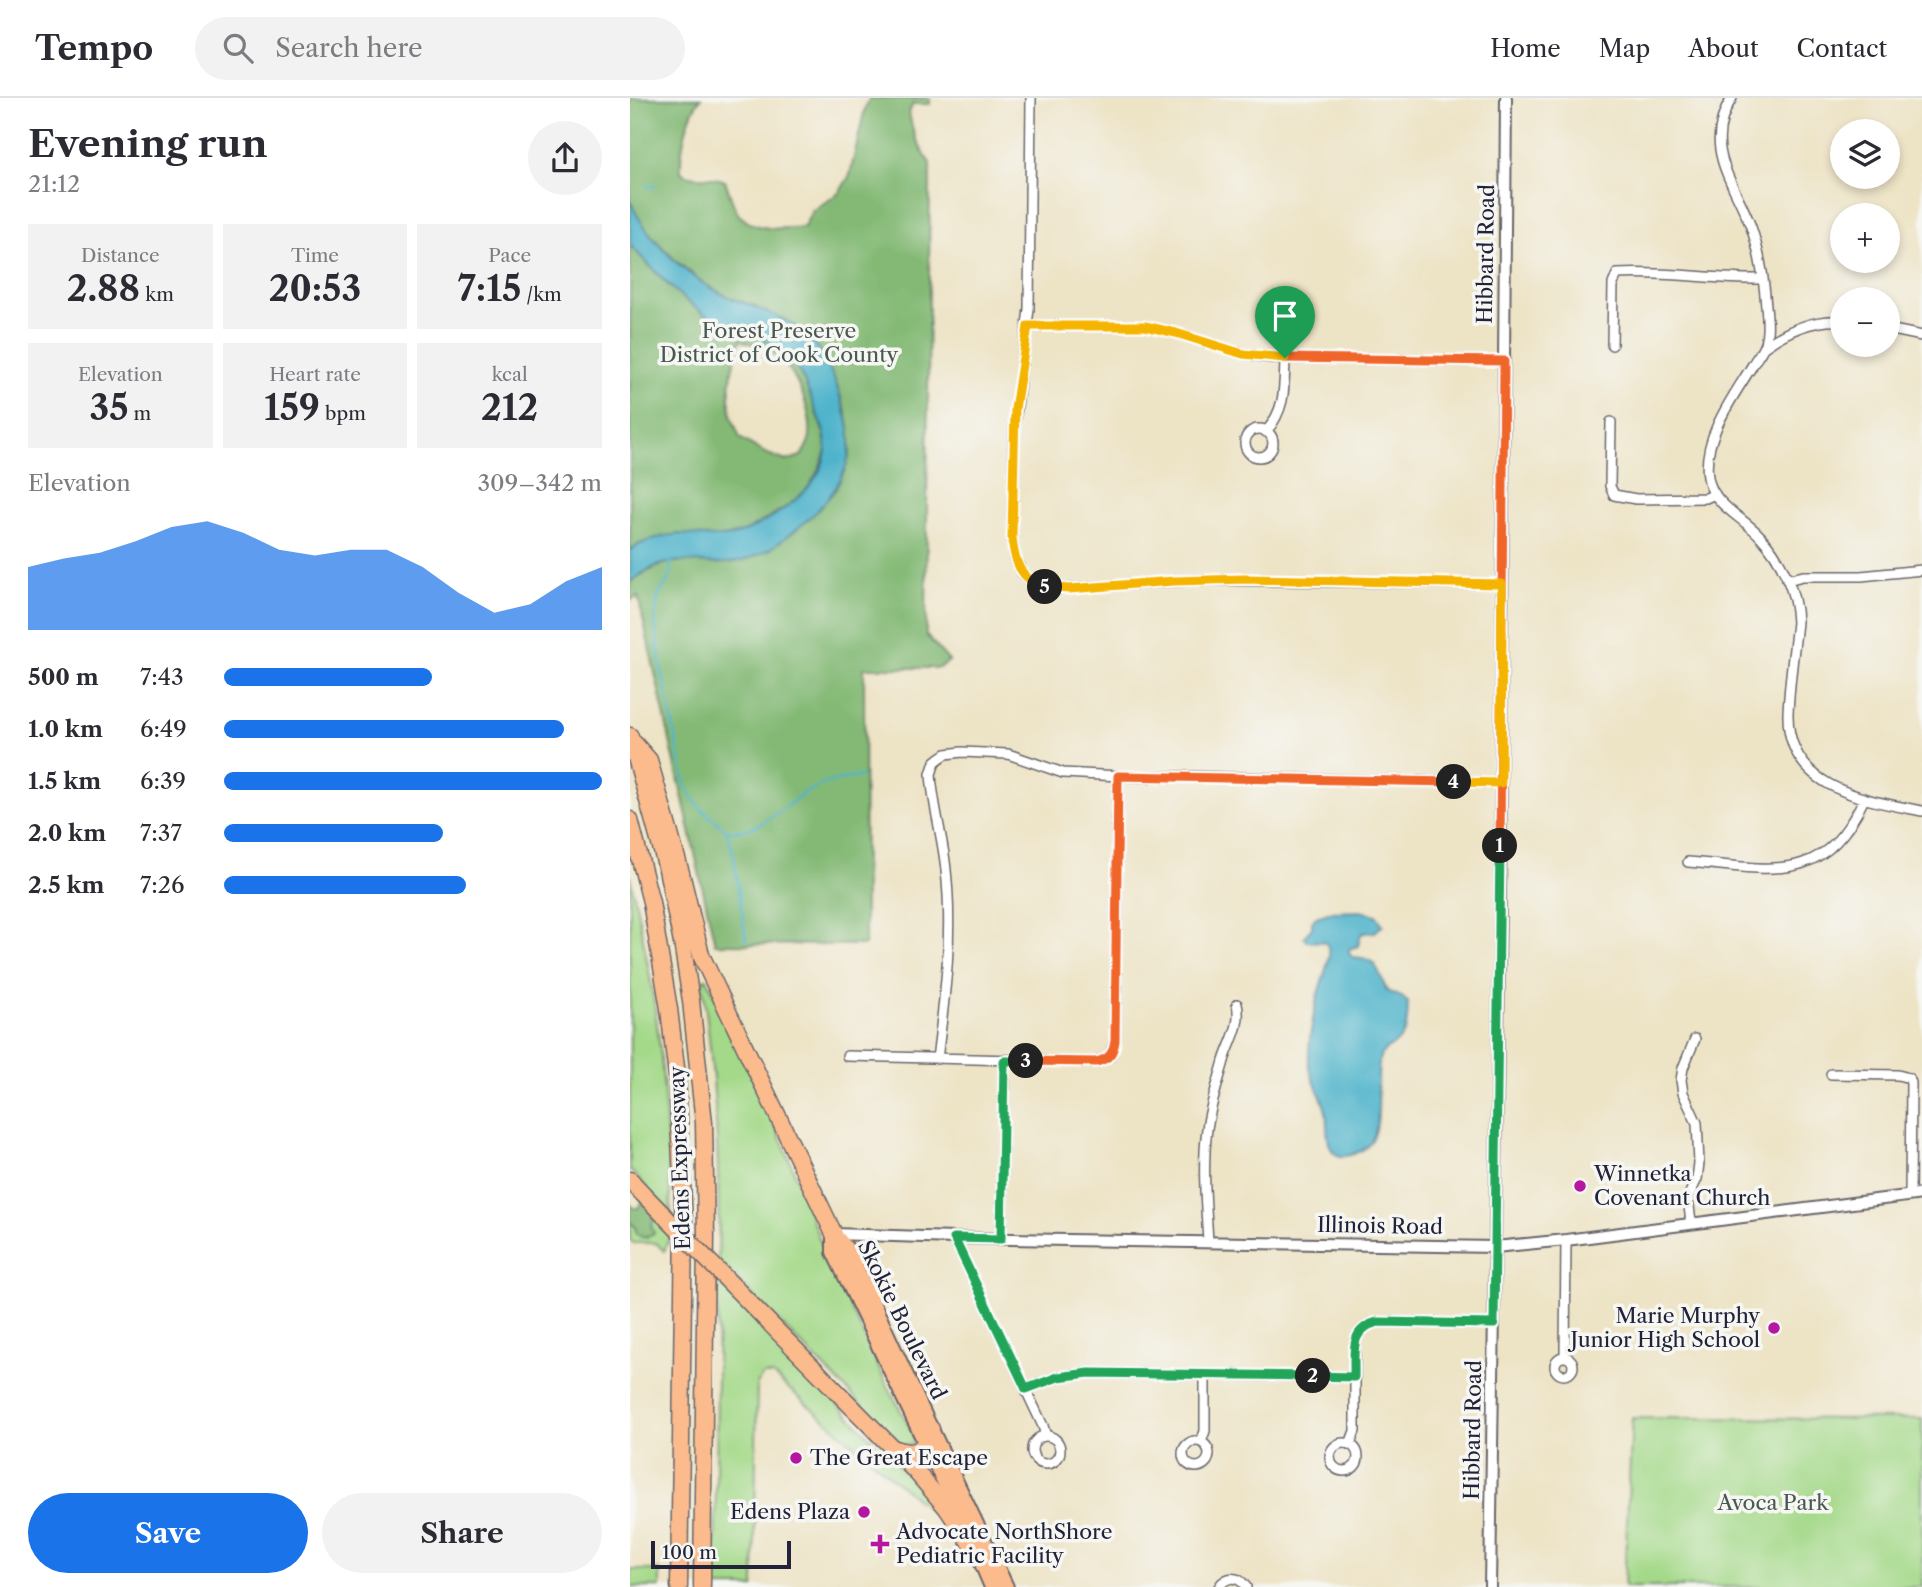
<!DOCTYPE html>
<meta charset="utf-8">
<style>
:root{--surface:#fff;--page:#f2f2f3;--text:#2b2b33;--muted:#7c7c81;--line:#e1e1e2;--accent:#1a73e8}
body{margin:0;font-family:"Libre Caslon Text",serif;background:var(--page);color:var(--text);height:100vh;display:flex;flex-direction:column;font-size:26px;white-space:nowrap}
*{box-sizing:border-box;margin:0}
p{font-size:23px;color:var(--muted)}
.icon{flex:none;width:38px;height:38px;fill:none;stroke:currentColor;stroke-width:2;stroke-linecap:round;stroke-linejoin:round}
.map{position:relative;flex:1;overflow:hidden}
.drawer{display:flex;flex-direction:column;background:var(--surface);width:630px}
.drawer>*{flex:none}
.buttons{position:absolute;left:1200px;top:21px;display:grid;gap:14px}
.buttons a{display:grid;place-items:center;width:70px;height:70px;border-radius:50%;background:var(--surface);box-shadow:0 4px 10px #0003;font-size:35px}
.scale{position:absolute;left:21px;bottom:18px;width:140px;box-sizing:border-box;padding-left:7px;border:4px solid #22223b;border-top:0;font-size:19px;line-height:24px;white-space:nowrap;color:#22223b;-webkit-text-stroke:5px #f6f6f2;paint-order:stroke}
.pin{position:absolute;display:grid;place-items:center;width:60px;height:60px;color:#fff;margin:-72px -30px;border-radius:50% 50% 50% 0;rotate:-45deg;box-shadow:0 0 7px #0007}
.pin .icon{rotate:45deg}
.km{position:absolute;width:35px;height:35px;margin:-18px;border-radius:50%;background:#222;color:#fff;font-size:19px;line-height:35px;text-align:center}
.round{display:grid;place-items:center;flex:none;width:74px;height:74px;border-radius:37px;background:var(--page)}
.headline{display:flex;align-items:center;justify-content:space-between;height:119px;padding:0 28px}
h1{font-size:38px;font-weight:700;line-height:52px}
.stats{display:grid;grid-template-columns:repeat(3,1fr);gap:10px;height:119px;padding:7px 28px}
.stats div{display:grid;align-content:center;border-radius:0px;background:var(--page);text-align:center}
.stats b{font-size:35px;font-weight:700}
.stats small{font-size:19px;font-weight:400}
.stats p{font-size:19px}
.chart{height:196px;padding:14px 28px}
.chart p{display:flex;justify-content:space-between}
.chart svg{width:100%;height:126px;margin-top:7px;fill:var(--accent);opacity:.7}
.cta{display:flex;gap:14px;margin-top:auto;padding:14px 28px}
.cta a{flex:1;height:80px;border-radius:42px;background:var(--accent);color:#fff;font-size:28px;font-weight:700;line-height:80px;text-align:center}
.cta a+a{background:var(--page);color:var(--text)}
ul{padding:0 28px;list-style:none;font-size:23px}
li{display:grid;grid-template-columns:112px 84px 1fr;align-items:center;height:52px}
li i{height:18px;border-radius:9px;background:var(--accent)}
header{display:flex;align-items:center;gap:42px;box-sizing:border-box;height:98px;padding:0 35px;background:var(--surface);border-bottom:2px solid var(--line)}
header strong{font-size:33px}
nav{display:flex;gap:38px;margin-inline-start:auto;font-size:24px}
.search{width:490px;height:63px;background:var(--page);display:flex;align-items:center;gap:18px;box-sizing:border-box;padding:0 24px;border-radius:38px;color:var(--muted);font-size:26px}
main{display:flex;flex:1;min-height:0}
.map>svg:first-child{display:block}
.green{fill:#a4d989;stroke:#637e62;stroke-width:2}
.forest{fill:#83b975;stroke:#526e58;stroke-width:2;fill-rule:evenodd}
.water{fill:#4bb2ca;stroke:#366a82;stroke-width:2}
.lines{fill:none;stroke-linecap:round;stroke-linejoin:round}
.stream{stroke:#4bb2ca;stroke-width:2.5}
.minor-casing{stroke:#69666b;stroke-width:12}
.tertiary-casing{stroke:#69666b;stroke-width:14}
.primary-casing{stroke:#69666b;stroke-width:18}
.motorway-casing{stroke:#69666b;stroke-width:19}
.minor{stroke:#fff;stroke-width:9}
.tertiary{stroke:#fff;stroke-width:10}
.primary{stroke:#fbbb8c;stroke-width:14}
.motorway{stroke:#fbbb8c;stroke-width:16}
.motorway-bridge-casing{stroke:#69666b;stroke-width:19;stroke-linecap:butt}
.motorway-bridge{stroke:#fbbb8c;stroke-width:16}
.split-1-casing{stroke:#fff;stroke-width:14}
.split-2-casing{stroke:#fff;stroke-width:14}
.split-3-casing{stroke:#fff;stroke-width:14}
.split-4-casing{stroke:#fff;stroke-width:14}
.split-5-casing{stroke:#fff;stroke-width:14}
.split-6-casing{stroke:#fff;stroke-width:14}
.split-1{stroke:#f0652b;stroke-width:9}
.split-2{stroke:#22a559;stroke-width:9}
.split-3{stroke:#22a559;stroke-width:9}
.split-4{stroke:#f0652b;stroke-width:9}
.split-5{stroke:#f5b400;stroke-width:9}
.split-6{stroke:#f5b400;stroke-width:9}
.poi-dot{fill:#b5179e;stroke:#f6f6f2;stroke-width:2.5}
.labels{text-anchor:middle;stroke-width:7;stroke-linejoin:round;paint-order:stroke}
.street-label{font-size:21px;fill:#22223b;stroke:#f6f6f2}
.park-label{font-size:21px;fill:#495952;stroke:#f6f6f2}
.poi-label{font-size:21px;fill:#22223b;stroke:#f6f6f2;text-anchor:start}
</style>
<header>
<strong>Tempo</strong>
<div class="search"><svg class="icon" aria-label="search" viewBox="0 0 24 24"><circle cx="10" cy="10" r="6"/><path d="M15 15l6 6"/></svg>Search here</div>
<nav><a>Home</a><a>Map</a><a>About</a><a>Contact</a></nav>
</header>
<main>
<section class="drawer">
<div class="headline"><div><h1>Evening run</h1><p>21:12</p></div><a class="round"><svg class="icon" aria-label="share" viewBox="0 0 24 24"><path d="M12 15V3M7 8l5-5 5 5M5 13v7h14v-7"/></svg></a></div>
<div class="stats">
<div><p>Distance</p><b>2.88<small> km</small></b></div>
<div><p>Time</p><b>20:53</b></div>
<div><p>Pace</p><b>7:15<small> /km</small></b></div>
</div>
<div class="stats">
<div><p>Elevation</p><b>35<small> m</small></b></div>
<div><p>Heart rate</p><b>159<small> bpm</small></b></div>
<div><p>kcal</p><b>212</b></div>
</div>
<div class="chart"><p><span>Elevation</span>309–342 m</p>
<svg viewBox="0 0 160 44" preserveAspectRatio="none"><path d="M0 44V22L10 19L20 17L30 13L40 8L50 6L60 10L70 16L80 18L90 16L100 16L110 22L120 31L130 38L140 35L150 27L160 22V44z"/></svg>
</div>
<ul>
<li><b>500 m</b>7:43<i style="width:55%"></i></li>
<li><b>1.0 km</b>6:49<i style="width:90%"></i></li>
<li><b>1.5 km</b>6:39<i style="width:100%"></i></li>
<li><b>2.0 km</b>7:37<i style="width:58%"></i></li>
<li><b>2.5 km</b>7:26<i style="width:64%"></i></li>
</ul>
<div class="cta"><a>Save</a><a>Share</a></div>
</section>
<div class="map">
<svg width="1292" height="1489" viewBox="0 0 1292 1489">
<rect width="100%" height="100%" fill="#f6f6f2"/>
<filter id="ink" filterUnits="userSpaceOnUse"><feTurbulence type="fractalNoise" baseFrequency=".0143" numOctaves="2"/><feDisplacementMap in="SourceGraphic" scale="14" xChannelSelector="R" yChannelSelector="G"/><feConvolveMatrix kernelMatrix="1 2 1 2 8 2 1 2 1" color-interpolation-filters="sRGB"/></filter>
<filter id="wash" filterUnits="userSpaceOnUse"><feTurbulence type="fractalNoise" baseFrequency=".00686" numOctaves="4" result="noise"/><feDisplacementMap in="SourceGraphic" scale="28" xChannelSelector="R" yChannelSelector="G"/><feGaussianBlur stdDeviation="1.57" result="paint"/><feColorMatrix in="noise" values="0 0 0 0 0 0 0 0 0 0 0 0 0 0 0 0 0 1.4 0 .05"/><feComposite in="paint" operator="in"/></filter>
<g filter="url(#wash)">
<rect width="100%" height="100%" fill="#ede3c5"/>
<path class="green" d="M0,778C12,833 23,888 29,943C36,1000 38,1057 41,1115L0,1072Z
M77,881L134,1003L158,1058L192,1148L251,1275L283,1336L284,1345L282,1347L271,1346L88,1163C91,1069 85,976 72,882Z
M25,1118L39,1133V1141L34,1153L26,1145H3L0,1141V1125L5,1128L7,1136L17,1140L21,1136V1128Z
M88,1183L316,1417L325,1434L143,1277H133L127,1286L124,1489H85Z
M1002,1320L1292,1321V1489H994Z
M0,1472H30V1489H0Z"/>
<path class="forest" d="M0,0H71C57,17 50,52 51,74C64,83 80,76 95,83C99,92 104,113 110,118C127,134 154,131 174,129L182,113L209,95L220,77L235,10L240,0H300V6H283L279,14C282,34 288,48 300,65L296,537L319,563L309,570H234L235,847L85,846L8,498L0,503V484L8,478L36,465L139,452L190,410L206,391L220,355V337L216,313L204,280L125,208L101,200L77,188L44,161L19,135L6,116L0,102Z
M0,147L40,189L141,245L163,264L176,286L194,336L196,352L190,369L178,390L164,404L116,433L97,439L83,440L49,436L33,439L9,446L0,452ZM110,242C124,246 139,251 150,261C168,276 182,315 180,337C180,344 175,351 171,358L156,363L135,355L110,340L102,320L99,300L102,273Z
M12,1104L25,1118L21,1128L24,1135C16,1139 14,1142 7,1136L5,1128L0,1125V1106L4,1110H8Z"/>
<path class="water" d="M0,102C16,142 62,184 101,200C129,212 153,217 177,237C192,250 202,274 208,292C213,307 219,322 220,338C223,388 178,425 141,450C121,463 97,467 75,465C62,464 50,462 38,465C24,467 11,476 0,484V452C14,443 33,437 50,436C76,436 91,445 118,432C148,417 193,389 196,351C197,337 190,324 185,311C178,294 174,277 162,263C149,249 131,239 113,232C103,228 93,226 83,221C50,202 26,174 0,147Z
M730,813L746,817L753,827L745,834L733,835L730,839L728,848L719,851V855L722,859C749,860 746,870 757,893L772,899L778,904C777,921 779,937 763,947C758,950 753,952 751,957C741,984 762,1043 726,1055C721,1057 715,1059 710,1058C694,1054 698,1026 696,1014C693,997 680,983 679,964C678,943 683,921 687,900C689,889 701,862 699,854C699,850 697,847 695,844L676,843L674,839L682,830V824L686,819L701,814Z"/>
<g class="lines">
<path class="stream" d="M17,88H25
M39,462L41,465L40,479L28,499L26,510L25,521L29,559L55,686L68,708L96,732L103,753L116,842
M96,732C131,739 155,703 184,690C199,682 216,681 232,678"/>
</g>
</g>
<g filter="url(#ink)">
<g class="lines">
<g class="minor-casing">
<path id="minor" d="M401,0L399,211L384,332L382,439L385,460L392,475L403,485L420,491H429L572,482L872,486
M1102,0C1071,50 1104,83 1121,129C1130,155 1134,181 1136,208C1137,219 1139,233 1135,245C1133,253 1126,260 1122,268C1103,299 1072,340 1078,379C1082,407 1113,419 1130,438C1151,460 1166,493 1167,524C1164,554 1159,585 1158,616C1157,691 1235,702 1292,713
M398,228H515L546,235L613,256L643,260L874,263
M1258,231L1292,238
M982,247L983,186L987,176C1036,173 1084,182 1133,181
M1134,249C1158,232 1183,221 1213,223
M981,324L980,388L984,397L1006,401L1076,400L1085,396
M615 345a14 14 0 1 1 28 0a14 14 0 1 1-28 0Z
M636,334C656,310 654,290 655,260
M1157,482L1173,478H1231L1292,472
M1058,764C1141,770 1192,790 1234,701
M217,958L466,964L480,958L485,943L488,678
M307,961C315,897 323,837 316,772C313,740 303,708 301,676L305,664L310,660L316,656L332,654L378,656L433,675L508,679L553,678L871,685
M1201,976L1268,977L1279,980L1281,985L1280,1097
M1061,1125L1058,1099L1067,1081L1069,1065L1067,1025L1053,995L1051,982L1053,970L1065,941
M324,1140L413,1328L416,1338
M371,1141L374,963
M578,1144C576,1107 572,1068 577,1031C580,1008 588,985 594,963C600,943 612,927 607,906
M925 1268a9 9 0 1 1 18 0a9 9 0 1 1-18 0Z
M935,1259L936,1142
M396,1291L428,1279L459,1275L725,1279
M402 1352a14 14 0 1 1 28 0a14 14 0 1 1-28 0Z
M553 1356a13 13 0 1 1 26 0a13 13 0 1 1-26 0Z
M571,1344L575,1333V1277
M700 1359a14 14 0 1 1 28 0a14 14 0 1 1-28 0Z
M720,1346L725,1333V1246C728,1232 734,1227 748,1224L864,1226
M589,1489C597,1477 609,1478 616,1489"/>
</g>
<g class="tertiary-casing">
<path id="tertiary" d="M204,1136L324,1140L865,1149L936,1142L1292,1096
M860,1489L870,797L876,0"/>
</g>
<g class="primary-casing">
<path id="primary" d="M204,1136L219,1154L295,1319L376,1489
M204,1136V1154L335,1427
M345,1449L362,1489"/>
</g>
<g class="motorway-casing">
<path id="motorway" d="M0,638L37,771L53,850L61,903L74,1025L76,1138L72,1489
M4,645L19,662L51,775L71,857L204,1136
M0,722L21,804L39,911L47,978L54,1125L49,1489
M0,1082L13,1096
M107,1192L287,1375L316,1409L349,1458
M263,1350C285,1358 293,1354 301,1331"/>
</g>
<use href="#minor" class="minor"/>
<use href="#tertiary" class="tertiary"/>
<use href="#primary" class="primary"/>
<use href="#motorway" class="motorway"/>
<g class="motorway-bridge-casing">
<path id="motorway-bridge" d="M13,1096L107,1192"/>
</g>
<use href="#motorway-bridge" class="motorway-bridge"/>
</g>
</g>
<g class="lines" filter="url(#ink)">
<g class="split-1-casing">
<path id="split-1" d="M655,260L874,263L870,748"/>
</g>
<g class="split-2-casing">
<path id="split-2" d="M683,1278L724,1279C725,1255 718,1231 748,1224L864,1226L870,748"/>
</g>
<g class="split-3-casing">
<path id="split-3" d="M396,963H374L371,1141L324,1140L396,1291L428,1279L459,1275L683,1278"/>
</g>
<g class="split-4-casing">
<path id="split-4" d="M396,963L466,964C479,961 483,956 485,943L488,678L824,684"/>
</g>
<g class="split-5-casing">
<path id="split-5" d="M415,489L439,491L544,483L615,481L872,486L871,685L824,684"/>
</g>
<g class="split-6-casing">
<path id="split-6" d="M415,489C390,482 384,463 382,439L385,311L398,228H515L546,235L613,256L655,260"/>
</g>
<use href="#split-1" class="split-1"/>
<use href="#split-2" class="split-2"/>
<use href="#split-3" class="split-3"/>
<use href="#split-4" class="split-4"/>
<use href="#split-5" class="split-5"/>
<use href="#split-6" class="split-6"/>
</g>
<g class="poi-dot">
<circle cx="950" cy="1088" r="7"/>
<circle cx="1144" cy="1230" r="7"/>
<circle cx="166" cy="1360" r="7"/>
<circle cx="234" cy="1414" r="7"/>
<path d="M246.5 1435.5h7v7h7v7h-7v7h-7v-7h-7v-7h7z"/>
</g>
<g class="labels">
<g class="street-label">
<text transform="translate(856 156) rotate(-89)" y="7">Hibbard Road</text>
<text transform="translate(50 1060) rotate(-92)" y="7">Edens Expressway</text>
<text transform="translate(750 1128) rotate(1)" y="7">Illinois Road</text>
<text transform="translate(272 1222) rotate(64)" y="7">Skokie Boulevard</text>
<text transform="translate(843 1332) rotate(-89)" y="7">Hibbard Road</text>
</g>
<g class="park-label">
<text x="149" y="240">Forest Preserve<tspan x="149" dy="24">District of Cook County</tspan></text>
<text x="1143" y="1412">Avoca Park</text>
</g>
<g class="poi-label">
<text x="964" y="1083">Winnetka<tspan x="964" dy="24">Covenant Church</tspan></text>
<text x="1130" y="1225" text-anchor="end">Marie Murphy<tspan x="1130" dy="24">Junior High School</tspan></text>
<text x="180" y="1367">The Great Escape</text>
<text x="220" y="1421" text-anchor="end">Edens Plaza</text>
<text x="266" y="1441">Advocate NorthShore<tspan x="266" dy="24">Pediatric Facility</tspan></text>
</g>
</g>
</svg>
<div class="buttons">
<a><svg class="icon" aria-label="layers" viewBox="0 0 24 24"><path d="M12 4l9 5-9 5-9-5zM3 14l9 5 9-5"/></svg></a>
<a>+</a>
<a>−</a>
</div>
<div class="scale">100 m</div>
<div class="pin" style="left:655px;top:260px;background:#1e9e55"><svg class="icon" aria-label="arrive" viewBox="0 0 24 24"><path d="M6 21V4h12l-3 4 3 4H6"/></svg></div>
<b class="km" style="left:870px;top:748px">1</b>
<b class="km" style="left:683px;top:1278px">2</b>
<b class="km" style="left:396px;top:963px">3</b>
<b class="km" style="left:824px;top:684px">4</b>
<b class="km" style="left:415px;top:489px">5</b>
</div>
</main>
